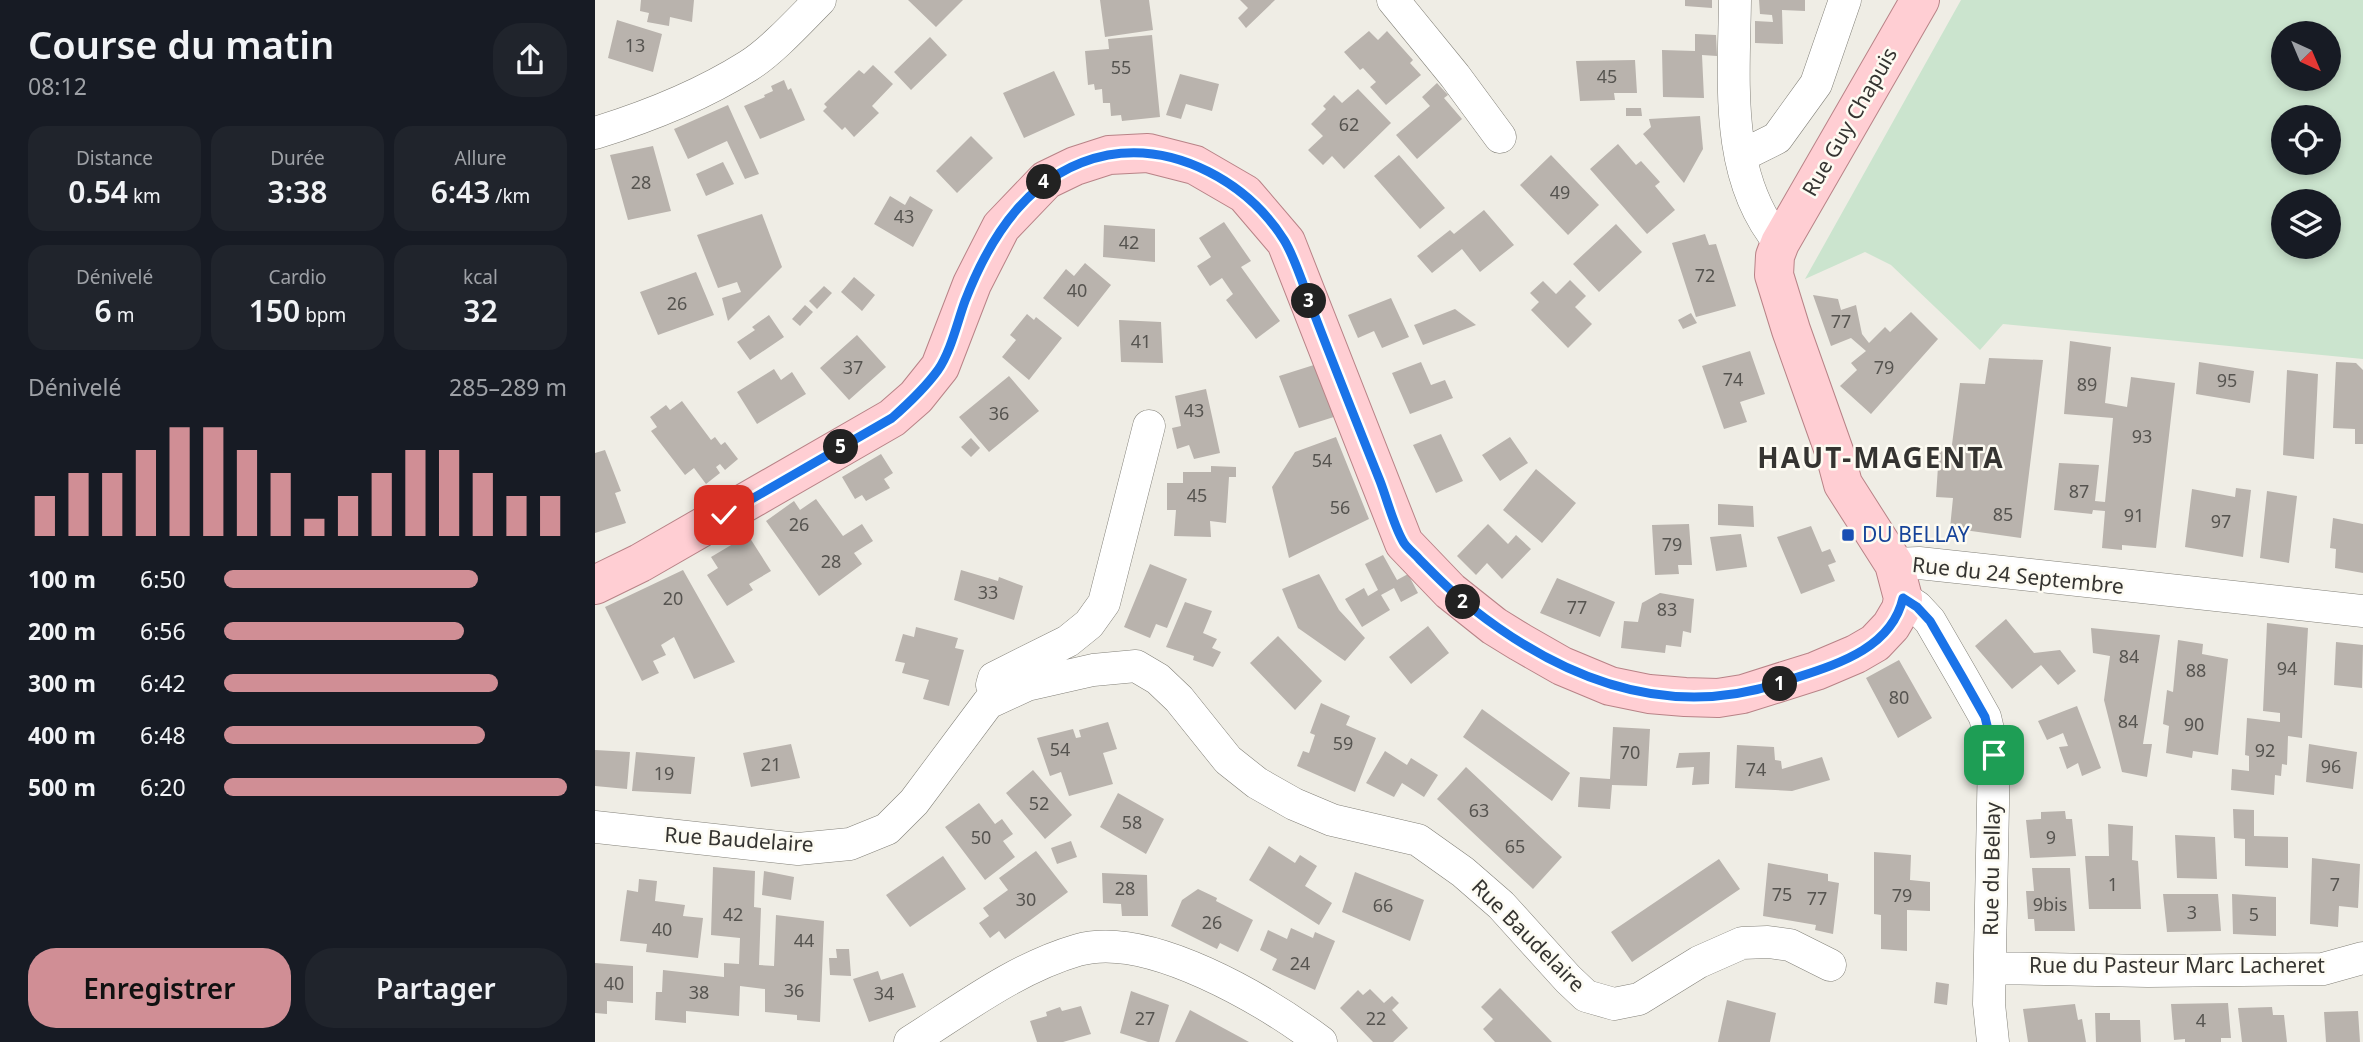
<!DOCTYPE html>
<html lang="fr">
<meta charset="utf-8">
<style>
:root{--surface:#171b24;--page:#20242c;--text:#f1f3f6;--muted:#9ea1a6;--accent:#d08e95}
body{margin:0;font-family:"Noto Sans",sans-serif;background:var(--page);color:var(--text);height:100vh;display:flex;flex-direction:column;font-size:26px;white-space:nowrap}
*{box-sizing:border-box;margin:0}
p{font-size:23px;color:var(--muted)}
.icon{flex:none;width:38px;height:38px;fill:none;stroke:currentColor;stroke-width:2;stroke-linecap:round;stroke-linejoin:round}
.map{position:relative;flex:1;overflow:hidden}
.sheet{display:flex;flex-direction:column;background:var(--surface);width:595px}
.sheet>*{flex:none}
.needle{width:46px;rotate:136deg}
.buttons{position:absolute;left:1676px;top:21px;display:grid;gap:14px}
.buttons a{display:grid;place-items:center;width:70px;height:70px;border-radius:50%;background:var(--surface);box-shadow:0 4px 10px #0003;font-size:35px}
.pin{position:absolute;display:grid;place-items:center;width:60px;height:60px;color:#fff;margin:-30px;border-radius:14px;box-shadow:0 4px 10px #0006}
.km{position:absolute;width:35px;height:35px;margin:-18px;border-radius:50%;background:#222;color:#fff;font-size:19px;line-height:35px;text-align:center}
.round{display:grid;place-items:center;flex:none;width:74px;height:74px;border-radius:28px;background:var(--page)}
.headline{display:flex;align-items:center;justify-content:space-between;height:119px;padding:0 28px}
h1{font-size:38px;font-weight:600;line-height:52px}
.figures{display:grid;grid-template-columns:repeat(3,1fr);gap:10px;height:119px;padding:7px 28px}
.figures div{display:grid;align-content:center;border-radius:18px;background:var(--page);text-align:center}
.figures b{font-size:30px;font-weight:600}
.figures small{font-size:19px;font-weight:400}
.figures p{font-size:19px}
.chart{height:196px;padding:14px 28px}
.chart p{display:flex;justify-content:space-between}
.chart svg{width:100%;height:126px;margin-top:7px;stroke:var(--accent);stroke-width:6}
.cta{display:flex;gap:14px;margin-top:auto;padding:14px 28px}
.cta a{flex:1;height:80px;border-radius:28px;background:var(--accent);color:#111;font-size:28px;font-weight:600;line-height:80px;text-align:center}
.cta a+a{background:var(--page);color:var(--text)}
ul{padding:0 28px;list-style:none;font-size:23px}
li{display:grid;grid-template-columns:112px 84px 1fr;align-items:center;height:52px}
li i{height:18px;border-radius:9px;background:var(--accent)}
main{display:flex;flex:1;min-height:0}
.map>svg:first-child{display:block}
.green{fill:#cbe4ce;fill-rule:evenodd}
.building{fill:#b9b3ad}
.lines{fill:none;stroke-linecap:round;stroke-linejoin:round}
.minor-casing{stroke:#838179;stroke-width:33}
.major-casing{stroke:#b88387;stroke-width:40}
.minor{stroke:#fff;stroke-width:32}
.major{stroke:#ffced3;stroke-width:38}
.route-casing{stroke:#fff;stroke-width:14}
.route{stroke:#1a73e8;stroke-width:9}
.transit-dot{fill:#1a4fb4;stroke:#fdfbf2;stroke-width:2.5}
.labels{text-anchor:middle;stroke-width:5;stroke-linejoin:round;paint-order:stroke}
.number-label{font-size:18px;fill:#565450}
.street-label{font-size:21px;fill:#353431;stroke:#fdfbf2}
.transit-label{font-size:21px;fill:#164399;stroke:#fdfbf2;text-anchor:start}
.district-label{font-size:28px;font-weight:bold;letter-spacing:2px;fill:#353431;stroke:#fdfbf2}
</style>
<main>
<section class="sheet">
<div class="headline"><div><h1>Course du matin</h1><p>08:12</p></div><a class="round"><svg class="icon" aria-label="share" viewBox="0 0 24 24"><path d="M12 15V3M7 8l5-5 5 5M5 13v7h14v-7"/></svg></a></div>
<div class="figures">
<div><p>Distance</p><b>0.54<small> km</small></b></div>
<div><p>Durée</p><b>3:38</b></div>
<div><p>Allure</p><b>6:43<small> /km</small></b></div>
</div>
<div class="figures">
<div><p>Dénivelé</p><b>6<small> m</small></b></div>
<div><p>Cardio</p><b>150<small> bpm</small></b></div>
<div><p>kcal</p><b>32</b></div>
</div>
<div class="chart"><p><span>Dénivelé</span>285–289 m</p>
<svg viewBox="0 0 160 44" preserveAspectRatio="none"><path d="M5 44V30M15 44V22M25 44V22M35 44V14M45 44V6M55 44V6M65 44V14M75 44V22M85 44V38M95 44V30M105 44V22M115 44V14M125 44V14M135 44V22M145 44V30M155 44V30"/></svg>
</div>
<ul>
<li><b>100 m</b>6:50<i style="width:74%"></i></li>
<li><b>200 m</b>6:56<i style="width:70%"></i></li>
<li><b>300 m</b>6:42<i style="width:80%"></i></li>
<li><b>400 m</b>6:48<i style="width:76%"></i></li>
<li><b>500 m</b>6:20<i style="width:100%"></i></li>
</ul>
<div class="cta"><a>Enregistrer</a><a>Partager</a></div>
</section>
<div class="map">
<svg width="1768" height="1042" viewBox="0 0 1768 1042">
<rect width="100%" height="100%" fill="#efede5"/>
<path class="green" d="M1366,0H1768V359L1408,324L1385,350L1296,265L1270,252L1210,279ZM1689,33H1734V79H1689ZM1689,117H1734V163H1689ZM1689,201H1734V247H1689Z"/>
<path class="building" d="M46,0H99L97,22L75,17L74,26L52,22L54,13L45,11Z
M313,0H368L341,27Z
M505,0H554L558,30L510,37Z
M645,0H680L651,28L643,18L653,8Z
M1090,0H1117V8L1090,6Z
M1164,0H1210V11L1187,10L1188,44L1160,43V21L1178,22L1177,15L1165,14Z
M22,20L67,34L58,72L13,58Z
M774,31L783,40L792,31L818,60L815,63L826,75L791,105L775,87L781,82L768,68L765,70L749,52Z
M1100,34L1121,35L1122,56L1107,55L1109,98L1068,97L1067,50L1100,51Z
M557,35L565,117L527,121L526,115L516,116L515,103H508L507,89L500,90L499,84L493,85L490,51L514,49L513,39Z
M335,37L352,55L316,90L299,72Z
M1040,60L1042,93H1019L1020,100L985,101L981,61Z
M278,65L298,84L277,106L284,113L259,137L250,127L247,130L228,111L232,107L229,104L264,70L269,74Z
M459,71L480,115L429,138L408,93Z
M585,74L624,84L617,111L591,104L586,119L571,115Z
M189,80L193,90L196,88L210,120L165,139L149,106L170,97L169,95L178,91L176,86Z
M842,83L853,95L849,98L867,119L822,159L801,135L835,106L827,97Z
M763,89L796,123L749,169L737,156L728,165L713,150L728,136L716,124L731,109L728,106L739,95L747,103Z
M133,105L164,174L150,179L132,141L93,159L79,129Z
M1031,108H1046L1047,116H1031Z
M1105,116L1108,149L1089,183L1048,134L1056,127L1054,119Z
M376,136L398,158L362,193L341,171Z
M1023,144L1041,165L1046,161L1065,182L1060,186L1080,210L1052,234L995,169Z
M58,146L76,211L33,220L15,155Z
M804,155L850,208L825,229L779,176Z
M956,155L1004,205L973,235L925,185Z
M128,162L139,184L111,196L101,174Z
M295,196L310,205L315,196L338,210L318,247L279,224Z
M889,210L919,245L885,272L867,249L837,273L822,256L855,230L859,234Z
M167,214L187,267L133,321L127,298L146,292L142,282L123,288L102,235Z
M629,222L656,261L646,267L685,321L661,339L631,300L638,294L627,278L615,286L602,266L616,257L604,238Z
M1021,224L1047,252L1004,292L978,264Z
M509,225L560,229V262L508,257Z
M1110,234L1114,245L1121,244L1141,306L1101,317L1077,243Z
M490,263L516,285L483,327L448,298L471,269L479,276Z
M101,272L119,315L63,335L45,292Z
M259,277L280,295L267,311L246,292Z
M975,280L991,296L980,307L997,324L973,348L936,310L944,302L935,293L948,281L961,294Z
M229,286L237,293L222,309L214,301Z
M1218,295L1243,299L1246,310L1261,305L1267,334L1274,343L1290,327L1295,332L1316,312L1343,339L1276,414L1245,386L1262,370L1256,363L1271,351L1256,338L1236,346Z
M796,298L814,337L787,348L779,331L763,338L753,315Z
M210,305L218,312L205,326L197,319Z
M860,309L881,325L828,345L819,325Z
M1096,313L1102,323L1088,329L1083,320Z
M432,314L439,320L441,317L467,338L434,380L407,357L421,340L415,335Z
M174,315L189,337L155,360L142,342L160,330L157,327Z
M524,320L566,322L568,363L526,362Z
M262,335L291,367L254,400L225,368Z
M1475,341L1516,347L1510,403L1532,407L1536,377L1580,383L1561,548L1527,545V550L1507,548L1510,511L1498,510L1497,514L1459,510L1464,463L1504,465L1500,501L1510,502L1518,418L1469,414Z
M1155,351L1170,394L1145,402L1152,422L1129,429L1107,366Z
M1394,358L1448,360L1426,538L1355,528L1358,498L1341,497L1344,451L1356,452L1365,383L1390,384Z
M826,362L836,385L850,380L858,398L815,414L797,373Z
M1604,362L1659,371L1655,403L1601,394Z
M1741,362L1761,363L1768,370V444H1760V429L1738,428Z
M722,364L742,416L704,428L684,376Z
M179,369L186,380L197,372L211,394L162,424L142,392Z
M1692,370L1723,374L1719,459L1688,455Z
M414,376L444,411L394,452L364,417Z
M611,389L625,453L599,459L594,445L582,449L577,428L586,426L580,396Z
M87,401L116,440L120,437L126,445L130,442L143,459L130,470L125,464L121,467L125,473L111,484L99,468L90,475L56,431L62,427L55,417L71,405L75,410Z
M846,434L868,481L841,493L818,445Z
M741,437L774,519L694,558L677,487L700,452Z
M915,437L933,463L905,481L887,455Z
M376,438L385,448L376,457L366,447Z
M10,450L26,491L20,493L31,523L0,533V453Z
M286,454L298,473L289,479L295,488L271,501L267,495L260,499L247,477Z
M616,466L641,467V477H634L631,523L615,521L616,537L579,536L581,510H572V483H588V472H616Z
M941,469L981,503L947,543L908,510Z
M1641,488L1656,490L1648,557L1590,547L1597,489L1640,497Z
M1672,491L1702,496L1694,563L1665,558Z
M221,499L248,536L267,524L278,541L259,553L267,564L224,596L171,521L199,501L205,510Z
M1123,504L1158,506L1159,527L1123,525Z
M1738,518L1768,524V573L1740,568L1741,549L1735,548Z
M893,524L913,544L921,535L936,549L907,579L892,563L881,575L862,556Z
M1094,524L1097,565H1083L1084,574L1060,575L1057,525Z
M1216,526L1227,552L1235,549L1241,562L1233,565L1240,581L1206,594L1182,537Z
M1146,534L1152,567L1121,571L1115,537Z
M153,535L176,571L154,584L158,590L132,606L112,575L123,568L116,557Z
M788,555L802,580L813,574L823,593L806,602L799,588L786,595L795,610L767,627L750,599L769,588L773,596L783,590L770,564Z
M555,564L592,579L572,628L561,624L555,638L529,627Z
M88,570L140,662L99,679L79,637L66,645L71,655L58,661L64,673L47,681L10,607Z
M366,570L403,581L404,577L428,586L419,620L359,600Z
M724,574L744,610L770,638L750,661L703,628L687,589Z
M962,578L1020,602L1005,637L945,613Z
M1065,593L1099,599L1096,633L1088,631L1086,647L1071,645L1070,653L1026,648L1029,621L1043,622L1047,603Z
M590,602L617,611L608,633L622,639L617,648L626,652L618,667L598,660L599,656L571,647Z
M1411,619L1439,653L1465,650L1481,671L1463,685L1446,665L1417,689L1380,646Z
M1672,623L1713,628L1707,738L1693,736L1692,765L1687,764L1686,776L1680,775L1679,795L1636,790L1637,769L1654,771V756L1650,755L1652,718L1685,722V713L1668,711Z
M833,626L854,653L816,684L794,657Z
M321,627L363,638L360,648L369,650L354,706L328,699L334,680L307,673L310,663L300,661L308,634L319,637Z
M1496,628L1565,635L1548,744H1557L1552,777L1527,772L1509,700L1515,656L1498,653Z
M683,636L727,681L700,710L655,663Z
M1583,640L1608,644L1607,654L1633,659L1623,755L1598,751L1597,758L1571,753L1574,726L1568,724L1572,690L1578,692Z
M1741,642L1768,645L1767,688L1739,685Z
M1304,660L1337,718L1303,738L1271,678Z
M726,703L755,716L751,725L781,738L760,792L702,766L708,751L714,753L720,735L715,733Z
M1482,706L1506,768L1487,776L1483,763L1472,769L1464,747L1473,746L1468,733L1452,740L1443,721Z
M887,709L975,773L957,801L868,737Z
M513,722L522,749L508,753L518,784L474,796L466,772L455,776L442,738L478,729L481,738L486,737L484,730Z
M1018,727L1055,729L1052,786L1017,785L1015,809L983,807L985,777L1015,779Z
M196,744L205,778L156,787L148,753Z
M1714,744L1762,752L1758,789L1711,782Z
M1142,745L1179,747L1180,760L1186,761L1187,769L1227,757L1235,780L1197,791L1140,788Z
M0,750L35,752L32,789L0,786Z
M790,751L812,765L816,758L843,775L829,797L807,783L799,797L771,783Z
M41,752L100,757L96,794L37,791Z
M1115,752L1114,784L1097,785L1099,767L1081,768L1084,753Z
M871,767L967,857L938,889L842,799Z
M438,770L477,815L450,839L411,793Z
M523,793L569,819L551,854L505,827Z
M384,803L400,824L407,819L418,834L408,841L420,857L390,880L350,827Z
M1638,809L1659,810V836L1693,837V868L1650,866V839L1639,838Z
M1470,811L1471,819H1477L1481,856L1435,858L1431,820L1446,819V812Z
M1513,824L1538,826L1537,860L1543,861L1546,909H1494L1490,856H1514Z
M1580,835L1620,837L1622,879L1582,878Z
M476,841L482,857L462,864L456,848Z
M674,846L700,863L705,855L722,866L710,886L737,903L724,925L654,880Z
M441,851L473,892L410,939L404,931L395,938L384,923L394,916L388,908L413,890L404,878Z
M1279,852L1316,855L1315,880L1335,882V911L1312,910V951L1286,949V915L1279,914Z
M348,856L371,889L315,927L291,895Z
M1717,858L1765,864L1763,908L1744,906L1743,927L1715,924Z
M1124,859L1145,889L1037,962L1016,932Z
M1173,863L1233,874V881L1244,883L1238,934L1220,930L1221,925L1168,916Z
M118,867L160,871L159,907L166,908L164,965L179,966L181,915L229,921L225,1022L202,1020V1015L170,1012V989L145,986L144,1016L91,1011V1023L60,1020L61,992H67L68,970L129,977V963L144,964L145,938L116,935Z
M1437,868H1475L1480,931H1440L1439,919H1433L1431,891H1439Z
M169,871L199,877L196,900L167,895Z
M760,872L829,900L815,941L747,912Z
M507,873L552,875L553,916H527L526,904L508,903Z
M44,879L62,881L60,901L90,905L88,916L108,918L103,958L51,952L52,944L25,941L32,890L43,892Z
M603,889L622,898L621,901L658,920L643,952L625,943L622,949L576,926L587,900Z
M1568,894H1623L1626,931L1572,932Z
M1637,894L1681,897V936L1638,934Z
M696,928L718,938L720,932L740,941L720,990L677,970L682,959L665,950L673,930L692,939Z
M241,949H254L256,976L235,975L234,958H242Z
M0,963L38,966V1003L12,1001V1014L0,1013Z
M283,971L286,980L308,973L321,1007L274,1022L258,979Z
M1341,982L1354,984L1352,1005L1339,1003Z
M905,988L957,1042H900L888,1029L898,1019L886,1007Z
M775,989L789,1003L797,996L804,1003L797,1010L813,1028L798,1042H778L745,1008L763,990L768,995Z
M536,991L574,1005L564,1042H553L525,1033Z
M1132,1000L1181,1013L1175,1042H1123Z
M1633,1003L1636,1038H1626V1042H1590V1039L1579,1040L1576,1004Z
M1480,1004L1483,1020L1487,1019L1491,1042H1433L1428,1009Z
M486,1006L496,1034L468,1042H442L435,1021L452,1016L451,1012L465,1007L467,1011Z
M1677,1007L1678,1015H1689L1692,1042H1647L1643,1008Z
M595,1010L654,1042H580Z
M1763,1011L1765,1042H1731L1729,1012Z
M1500,1013H1515V1020H1545L1546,1042H1501Z"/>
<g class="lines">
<g class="minor-casing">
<path id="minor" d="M798,0L860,76L905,137
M1140,0C1139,81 1129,177 1185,243
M0,133C52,117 107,95 153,66C177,51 205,20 225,0
M1146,156L1182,138L1221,84L1250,0
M1299,564L1324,563L1768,611
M1308,598L1322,607L1335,621L1368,678L1390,717L1399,755L1394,1004L1398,1042
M397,685L399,678L473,641L494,624L509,603L554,426
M0,827L203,849L255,844L292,829L319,802L393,703L432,685L498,670L541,666L563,679L584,699L633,760L662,783L699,804L737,820L823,840L868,872L906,905L973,979L991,996L1019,1004L1044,999L1104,962L1147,943L1173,942L1195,945L1235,965
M1395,968L1553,971L1728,969L1768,958
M315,1042C369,1008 421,968 483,950C554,930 671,1001 726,1042"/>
</g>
<g class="major-casing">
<path id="major" d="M0,585L45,563L297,418L321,397L345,367L377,284L406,227L451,180L480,166L514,155L553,153L600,165L650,194L691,242L809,543L855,591L899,626L925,642L967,666L1015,686L1054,694L1090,697L1123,698L1148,694L1221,671L1261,654L1280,643L1296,626L1306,609L1308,598L1299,564L1248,484L1240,454L1196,330L1179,275L1180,256L1185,243L1325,0"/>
</g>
<use href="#minor" class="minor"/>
<use href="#major" class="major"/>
</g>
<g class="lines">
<g class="route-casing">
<path id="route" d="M129,515L297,418C314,403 330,388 343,370C356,351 362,323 370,301C396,234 437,170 513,155C582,143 653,183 689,240C701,259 711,294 720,316C741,371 763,426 785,481C792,499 799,527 809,543C813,549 820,554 824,559C842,577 858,594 878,609C971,682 1078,722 1194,680C1239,665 1296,650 1308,598L1322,607L1335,621L1368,678L1390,717L1399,755"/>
</g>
<use href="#route" class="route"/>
</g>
<rect class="transit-dot" x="1246" y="528" width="14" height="14" rx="3.5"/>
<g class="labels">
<g class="number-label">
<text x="40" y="52">13</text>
<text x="526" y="74">55</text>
<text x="1012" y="83">45</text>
<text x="754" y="131">62</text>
<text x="46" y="189">28</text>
<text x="965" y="199">49</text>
<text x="309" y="223">43</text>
<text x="534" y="249">42</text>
<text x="1110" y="282">72</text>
<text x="482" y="297">40</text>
<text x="82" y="310">26</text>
<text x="1246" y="328">77</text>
<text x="546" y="348">41</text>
<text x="258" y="374">37</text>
<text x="1289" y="374">79</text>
<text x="1138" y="386">74</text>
<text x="1632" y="387">95</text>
<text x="1492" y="391">89</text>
<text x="599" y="417">43</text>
<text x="404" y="420">36</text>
<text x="1547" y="443">93</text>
<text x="727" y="467">54</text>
<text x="1484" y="498">87</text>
<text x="602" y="502">45</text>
<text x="745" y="514">56</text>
<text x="1408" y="521">85</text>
<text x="1539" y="522">91</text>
<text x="1626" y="528">97</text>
<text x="204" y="531">26</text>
<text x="1077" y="551">79</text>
<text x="236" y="568">28</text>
<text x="393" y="599">33</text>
<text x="78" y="605">20</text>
<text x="982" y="614">77</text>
<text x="1072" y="616">83</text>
<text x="1534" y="663">84</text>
<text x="1692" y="675">94</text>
<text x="1601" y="677">88</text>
<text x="1304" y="704">80</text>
<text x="1533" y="728">84</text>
<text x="1599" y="731">90</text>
<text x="748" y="750">59</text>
<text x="465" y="756">54</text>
<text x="1670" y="757">92</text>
<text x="1035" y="759">70</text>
<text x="176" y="771">21</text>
<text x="1736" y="773">96</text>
<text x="1161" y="776">74</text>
<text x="69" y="780">19</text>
<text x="444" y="810">52</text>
<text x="884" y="817">63</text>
<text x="537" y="829">58</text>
<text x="386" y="844">50</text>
<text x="1456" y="844">9</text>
<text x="920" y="853">65</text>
<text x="1518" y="891">1</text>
<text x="1740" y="891">7</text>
<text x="530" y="895">28</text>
<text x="1187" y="901">75</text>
<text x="1307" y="902">79</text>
<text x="1222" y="905">77</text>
<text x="431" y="906">30</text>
<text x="1455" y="911">9bis</text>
<text x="788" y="912">66</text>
<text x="1597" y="919">3</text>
<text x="138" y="921">42</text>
<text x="1659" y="921">5</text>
<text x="617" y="929">26</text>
<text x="67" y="936">40</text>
<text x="209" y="947">44</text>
<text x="705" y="970">24</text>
<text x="19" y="990">40</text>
<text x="199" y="997">36</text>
<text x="104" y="999">38</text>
<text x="289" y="1000">34</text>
<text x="550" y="1025">27</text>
<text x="781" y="1025">22</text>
<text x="1606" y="1027">4</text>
</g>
<g class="street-label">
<text transform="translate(1255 122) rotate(-60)" y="7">Rue Guy Chapuis</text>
<text transform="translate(1423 576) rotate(6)" y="7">Rue du 24 Septembre</text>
<text transform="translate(144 840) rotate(4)" y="7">Rue Baudelaire</text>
<text transform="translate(1397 869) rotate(-89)" y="7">Rue du Bellay</text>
<text transform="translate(933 936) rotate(45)" y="7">Rue Baudelaire</text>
<text x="1582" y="973">Rue du Pasteur Marc Lacheret</text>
</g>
<g class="transit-label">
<text x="1267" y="542">DU BELLAY</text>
</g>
<g class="district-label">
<text x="1286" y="468">HAUT-MAGENTA</text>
</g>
</g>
</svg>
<div class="buttons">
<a><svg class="needle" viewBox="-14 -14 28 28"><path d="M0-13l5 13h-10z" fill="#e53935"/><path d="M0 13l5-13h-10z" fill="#9ea1a6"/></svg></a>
<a><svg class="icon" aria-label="locate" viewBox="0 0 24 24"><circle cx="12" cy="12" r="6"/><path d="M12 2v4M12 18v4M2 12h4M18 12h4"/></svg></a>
<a><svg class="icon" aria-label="layers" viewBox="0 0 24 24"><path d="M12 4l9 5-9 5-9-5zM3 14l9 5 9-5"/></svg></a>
</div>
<div class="pin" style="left:1399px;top:755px;background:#1e9e55"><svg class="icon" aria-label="arrive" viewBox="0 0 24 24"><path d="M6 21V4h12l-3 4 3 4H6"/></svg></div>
<div class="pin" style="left:129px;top:515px;background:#d93025"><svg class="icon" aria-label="check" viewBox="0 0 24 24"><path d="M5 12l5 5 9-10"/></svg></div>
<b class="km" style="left:1185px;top:684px">1</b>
<b class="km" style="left:868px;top:602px">2</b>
<b class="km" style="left:714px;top:301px">3</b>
<b class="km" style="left:449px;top:182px">4</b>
<b class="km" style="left:246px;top:447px">5</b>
</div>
</main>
